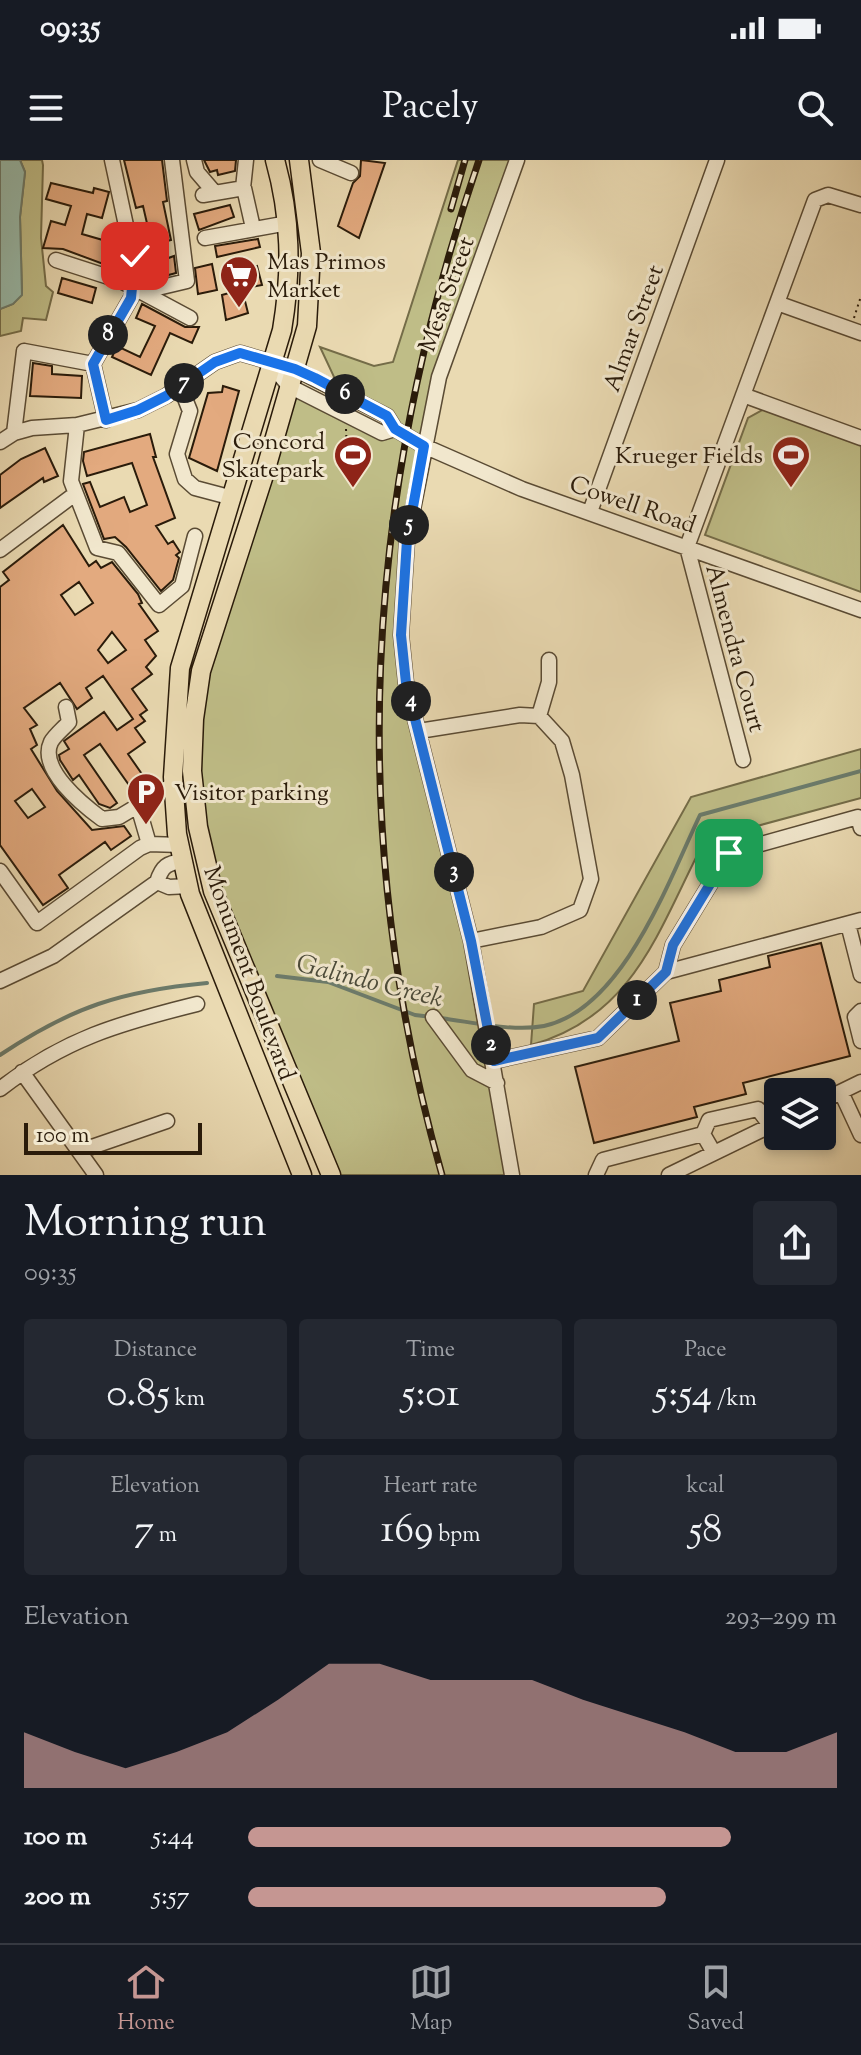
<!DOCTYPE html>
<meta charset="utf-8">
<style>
:root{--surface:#171b24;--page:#242831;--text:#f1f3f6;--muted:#9ea1a6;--line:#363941;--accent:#c59692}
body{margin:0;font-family:"Sorts Mill Goudy",serif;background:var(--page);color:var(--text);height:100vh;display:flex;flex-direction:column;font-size:30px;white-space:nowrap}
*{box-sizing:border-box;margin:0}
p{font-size:26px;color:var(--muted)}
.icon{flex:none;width:44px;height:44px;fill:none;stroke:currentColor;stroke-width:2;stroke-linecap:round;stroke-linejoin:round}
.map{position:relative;height:1015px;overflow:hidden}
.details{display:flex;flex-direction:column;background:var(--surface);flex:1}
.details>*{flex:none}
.controls{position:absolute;left:764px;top:918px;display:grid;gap:16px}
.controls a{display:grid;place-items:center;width:72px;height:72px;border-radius:8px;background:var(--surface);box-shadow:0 4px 12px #0003;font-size:40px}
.scale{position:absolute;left:24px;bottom:20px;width:178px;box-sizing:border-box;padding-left:8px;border:4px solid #2a1b0a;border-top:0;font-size:22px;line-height:28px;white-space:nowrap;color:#2a1b0a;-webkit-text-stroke:6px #f1e7cd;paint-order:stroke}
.pin{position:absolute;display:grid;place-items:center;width:68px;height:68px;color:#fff;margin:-34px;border-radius:16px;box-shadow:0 4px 12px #0006}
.km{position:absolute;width:40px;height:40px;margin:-20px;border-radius:50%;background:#222;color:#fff;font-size:22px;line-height:40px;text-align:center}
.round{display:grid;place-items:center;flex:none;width:84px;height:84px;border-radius:8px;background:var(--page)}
.summary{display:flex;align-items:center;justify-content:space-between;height:136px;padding:0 24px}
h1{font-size:44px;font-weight:600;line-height:60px}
.stats{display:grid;grid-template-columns:repeat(3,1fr);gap:12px;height:136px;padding:8px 24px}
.stats div{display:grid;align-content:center;border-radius:8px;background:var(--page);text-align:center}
.stats b{font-size:40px;font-weight:600}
.stats small{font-size:22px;font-weight:400}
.stats p{font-size:22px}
.chart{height:224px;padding:16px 24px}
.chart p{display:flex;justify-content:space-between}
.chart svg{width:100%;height:144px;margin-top:8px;fill:var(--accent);opacity:.7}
ul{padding:0 24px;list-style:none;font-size:26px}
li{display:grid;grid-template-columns:128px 96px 1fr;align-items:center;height:60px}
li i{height:20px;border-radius:10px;background:var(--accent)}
.status{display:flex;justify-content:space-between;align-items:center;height:56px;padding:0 40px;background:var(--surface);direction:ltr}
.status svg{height:22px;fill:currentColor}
header{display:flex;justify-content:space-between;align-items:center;height:104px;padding:0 24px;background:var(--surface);font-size:36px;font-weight:600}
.menu{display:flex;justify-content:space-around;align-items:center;height:112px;border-top:2px solid var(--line);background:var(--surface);font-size:22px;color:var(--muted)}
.menu a{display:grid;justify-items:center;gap:4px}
.menu .current{color:var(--accent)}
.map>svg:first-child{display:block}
.green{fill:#bfbd87;stroke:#746c48;stroke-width:2}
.water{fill:#98bbab;stroke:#6c7b6b;stroke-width:2}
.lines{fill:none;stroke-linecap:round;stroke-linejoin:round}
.stream{stroke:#6c7b6b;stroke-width:4}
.building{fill:#e3aa7f;stroke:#2a1b0a;stroke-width:2;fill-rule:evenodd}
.minor-casing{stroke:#5a4b34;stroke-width:17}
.major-casing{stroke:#2a1b0a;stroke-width:21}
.path{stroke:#2a1b0a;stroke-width:2;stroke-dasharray:2 4;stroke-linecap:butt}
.minor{stroke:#f1e7cd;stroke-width:14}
.major{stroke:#eadab2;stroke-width:18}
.rail-casing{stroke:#2a1b0a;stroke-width:7}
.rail{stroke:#f1e7cd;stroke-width:4;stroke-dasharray:12;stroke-linecap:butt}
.route-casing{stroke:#fff;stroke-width:16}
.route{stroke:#1a73e8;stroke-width:10}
.labels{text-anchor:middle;stroke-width:6;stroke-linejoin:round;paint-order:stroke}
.poi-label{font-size:24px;fill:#2a1b0a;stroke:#f1e7cd;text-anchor:start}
.street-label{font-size:24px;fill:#2a1b0a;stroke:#f1e7cd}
.water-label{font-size:26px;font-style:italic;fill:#4b4b3a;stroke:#f1e7cd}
</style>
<div class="status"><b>09:35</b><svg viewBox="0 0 49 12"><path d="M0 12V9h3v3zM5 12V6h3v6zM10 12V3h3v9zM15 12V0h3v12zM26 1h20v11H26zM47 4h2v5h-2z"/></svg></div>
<header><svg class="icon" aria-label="menu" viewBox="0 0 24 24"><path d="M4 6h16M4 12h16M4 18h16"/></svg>Pacely<svg class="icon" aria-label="search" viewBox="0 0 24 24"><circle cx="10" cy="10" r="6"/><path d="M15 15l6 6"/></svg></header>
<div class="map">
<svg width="861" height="1015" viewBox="0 0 861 1015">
<rect width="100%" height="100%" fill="#eadab2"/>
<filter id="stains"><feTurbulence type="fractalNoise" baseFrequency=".0025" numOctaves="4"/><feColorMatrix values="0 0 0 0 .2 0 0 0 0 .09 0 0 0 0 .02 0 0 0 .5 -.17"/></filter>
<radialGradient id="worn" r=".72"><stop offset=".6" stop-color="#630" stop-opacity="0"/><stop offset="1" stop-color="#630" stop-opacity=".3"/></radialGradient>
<path class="green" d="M20,0H42L43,5L41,78L46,126L53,132L46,160L23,158L21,171L0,176V149L13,144L22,134L20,57L25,12Z
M458,0H517L439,217L424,286L401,475L471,781L512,1015H335L213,731L194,559L289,226L381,273L394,269L334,217L320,187L374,206L393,202Z
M764,249L861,284V432L705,375L748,258Z
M861,589V638L705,680C659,767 636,856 531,885L534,844L583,831L691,637Z"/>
<path class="water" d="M0,0H20L25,12L20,57L22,135L13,144L0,149Z"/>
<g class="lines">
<path class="stream" d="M277,816L328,822L415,855L432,857
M440,858C472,862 513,872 544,866C623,849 669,720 700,655L861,611
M0,895C72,847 121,831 207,823"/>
</g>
<path class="building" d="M124,0H162L167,41L163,42L171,80L152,85L143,46L136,48Z
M204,0H236L235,11L218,15L217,10L210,12Z
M361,0L385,3L359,78L338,66L353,23L360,16Z
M51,23L93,33L94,28L109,32L102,58L87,54L82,74L120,85L114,108L63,89L43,88L51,61L65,65L71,46L46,39Z
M230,45L234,57L199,70L194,54Z
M258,79L260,87L217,97L215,86Z
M174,96L176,113L150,120L147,106Z
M212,104L217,130L198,134L195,108Z
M257,106L262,125L242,129L248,153L226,160L222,135L236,131L232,112Z
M62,118L96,128L92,143L58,133Z
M142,144L185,167H199L192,183L170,173L151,215L112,197L117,186L140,197L155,166L136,158Z
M33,203L52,206V214L82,216L81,238L30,236Z
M223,226L239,231L217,311L189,298L208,233L222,232Z
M150,274L156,297H153L175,358L156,366L168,384L173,381L180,392L176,395L179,398L173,420L161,431L126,387L115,377L104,379L83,324L90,322L100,347L124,337L130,352L147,345L132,303L87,316L83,301L84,292Z
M45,288L58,316L44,322L43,318L0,348V315L21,299Z
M63,365L89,406L96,401L101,408L112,402L138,434L142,443L139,444L158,471L145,480L156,496L146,507L152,514L132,529L147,550L140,555L145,561L135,568L145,582L128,594L144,617L138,622L144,630L136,635L100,584L84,595L117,643L110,648L99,644L79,615L73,620L60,600L59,595L69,589L64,581L104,552L117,570L133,559L103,516L86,528L92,538L77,549L60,523L24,548L37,565L30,569L37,585L31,589L57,631L92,670L124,666L131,676L111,690L105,682L59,715L68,728L43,745L0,685V427L9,420L3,412ZM79,422L93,443L75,455L61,435ZM112,472L126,490L108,503L98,490ZM32,629L45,647L28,658L15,641Z
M821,783L850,896L743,923L746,934L694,947L697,957L594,983L575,907L679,881L670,843L721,831L719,820L770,807L768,796Z"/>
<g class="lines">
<g class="minor-casing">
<path id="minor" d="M194,0L197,12L215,33
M320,0L351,13
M243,28L246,0
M203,35L244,28L253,68
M205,78L288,63
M56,100L121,121L190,158
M134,129L149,130L187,121L172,0
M777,143L861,173
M270,203L289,226L382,273L395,269
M180,226L190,251L177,294L185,319L195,328L229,337
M743,235L861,278
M106,260L93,204L131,138L136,112L112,0
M77,265L71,321L97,388L118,393L159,445L182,426L195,376
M14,273L24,191L93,204
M0,282L14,273L32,268L77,265L138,250L166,236L215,202L240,193L295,209L387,256L395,269L424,286L522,329L861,450
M590,352L717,0
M0,390L75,334
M66,547L69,562C64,568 55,575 51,582C38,609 83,645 102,659L119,657L174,624
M539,556L549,522V500
M419,571L520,555L539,556L562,581L572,615L591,719L580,750L541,767L471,781
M743,600L687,387L815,40L828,35L861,45
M138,646L149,684
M183,701C167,703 162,706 157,722L169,727L189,726
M0,711L37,763L140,688L149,684L180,685
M848,764L861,815
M666,812L861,760
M0,821L53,796L157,722
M861,851L855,857L861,881
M433,857L472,910L497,923
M494,901L598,878L666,812L673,785L729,693L858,657L861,668
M22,912L96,1015
M0,929C64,879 120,863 197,844
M841,932L861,975
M822,941L861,922
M80,991L167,961
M714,993L703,974L709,960L758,949L770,965
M512,1015L471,781L406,523L401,475L407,380L439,217L517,0
M596,1015L603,1000L703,974
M669,1015L778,962"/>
</g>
<g class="major-casing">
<path id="major" d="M275,0C291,57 292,111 282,170L180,508L173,617L177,674L190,734L302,1015
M299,0L311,93L307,166L265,312L201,511L194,559L192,611L198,667L213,731L331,1015"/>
</g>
<path class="path" d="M854,158L861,136
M346,269L347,290"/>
<use href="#minor" class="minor"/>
<use href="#major" class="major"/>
<g class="rail-casing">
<path id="rail" d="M451,49L465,0
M442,1015C344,670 364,337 479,0"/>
</g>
<use href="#rail" class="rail"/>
</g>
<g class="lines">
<g class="route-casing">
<path id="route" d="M135,96L131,138L93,204L106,260L138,250L166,236L215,202L240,193L295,209L315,218L387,256L395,269L424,286L407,380L401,475L406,523L471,781L494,901L598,878L666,812L673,785L729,693"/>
</g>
<use href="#route" class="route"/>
</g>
<defs>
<g id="supermarket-pin" transform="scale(2)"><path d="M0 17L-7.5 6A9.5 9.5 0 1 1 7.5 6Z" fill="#8f2418" stroke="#f1e7cd"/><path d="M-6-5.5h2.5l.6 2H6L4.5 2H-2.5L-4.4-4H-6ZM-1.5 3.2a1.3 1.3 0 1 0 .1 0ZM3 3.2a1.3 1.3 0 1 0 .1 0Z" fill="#fff"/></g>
<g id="stadium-pin" transform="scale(2)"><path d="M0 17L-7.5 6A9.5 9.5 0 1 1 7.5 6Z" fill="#8f2418" stroke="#f1e7cd"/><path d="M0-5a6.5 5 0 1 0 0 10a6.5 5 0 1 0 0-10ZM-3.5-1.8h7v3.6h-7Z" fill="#fff"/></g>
<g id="parking-pin" transform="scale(2)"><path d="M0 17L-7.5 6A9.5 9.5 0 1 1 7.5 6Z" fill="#8f2418" stroke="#f1e7cd"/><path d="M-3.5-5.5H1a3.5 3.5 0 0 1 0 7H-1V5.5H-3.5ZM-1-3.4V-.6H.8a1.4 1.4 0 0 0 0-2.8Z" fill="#fff"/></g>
</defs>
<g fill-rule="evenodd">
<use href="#supermarket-pin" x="239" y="115"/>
<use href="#stadium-pin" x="353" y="295"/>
<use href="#stadium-pin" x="791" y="295"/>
<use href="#parking-pin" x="146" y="632"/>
</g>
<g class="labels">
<g class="poi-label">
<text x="267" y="109">Mas Primos<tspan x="267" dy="28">Market</tspan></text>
<text x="325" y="289" text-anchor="end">Concord<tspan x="325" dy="28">Skatepark</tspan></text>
<text x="763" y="303" text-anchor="end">Krueger Fields</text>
<text x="174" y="640">Visitor parking</text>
</g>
<g class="street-label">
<text transform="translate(446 134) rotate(-70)" y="8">Mesa Street</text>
<text transform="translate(633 168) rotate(-70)" y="8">Almar Street</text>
<text transform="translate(633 344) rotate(19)" y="8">Cowell Road</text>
<text transform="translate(736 488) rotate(75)" y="8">Almendra Court</text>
<text transform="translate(250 813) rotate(70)" y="8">Monument Boulevard</text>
</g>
<g class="water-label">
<text transform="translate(370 820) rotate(14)" y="9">Galindo Creek</text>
</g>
</g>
<rect width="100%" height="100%" filter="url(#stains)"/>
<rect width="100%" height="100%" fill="url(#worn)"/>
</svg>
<div class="controls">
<a><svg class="icon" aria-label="layers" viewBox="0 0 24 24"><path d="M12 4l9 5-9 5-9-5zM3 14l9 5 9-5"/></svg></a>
</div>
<div class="scale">100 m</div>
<div class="pin" style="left:729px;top:693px;background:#1e9e55"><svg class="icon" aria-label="arrive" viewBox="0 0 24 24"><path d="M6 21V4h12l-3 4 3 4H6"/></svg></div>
<div class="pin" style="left:135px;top:96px;background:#d93025"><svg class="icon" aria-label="check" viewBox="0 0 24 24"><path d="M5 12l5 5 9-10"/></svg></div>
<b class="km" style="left:637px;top:840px">1</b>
<b class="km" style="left:491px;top:885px">2</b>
<b class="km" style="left:454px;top:712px">3</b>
<b class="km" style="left:411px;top:541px">4</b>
<b class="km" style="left:409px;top:365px">5</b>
<b class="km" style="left:345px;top:234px">6</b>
<b class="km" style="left:184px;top:223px">7</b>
<b class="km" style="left:108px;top:175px">8</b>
</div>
<section class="details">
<div class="summary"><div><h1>Morning run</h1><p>09:35</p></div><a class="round"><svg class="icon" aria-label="share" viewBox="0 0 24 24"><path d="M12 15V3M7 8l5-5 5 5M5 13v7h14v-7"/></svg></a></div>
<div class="stats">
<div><p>Distance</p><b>0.85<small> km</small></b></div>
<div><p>Time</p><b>5:01</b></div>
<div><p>Pace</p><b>5:54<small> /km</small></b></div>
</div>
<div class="stats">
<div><p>Elevation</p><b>7<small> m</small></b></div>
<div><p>Heart rate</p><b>169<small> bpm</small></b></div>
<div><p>kcal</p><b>58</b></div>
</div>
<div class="chart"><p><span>Elevation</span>293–299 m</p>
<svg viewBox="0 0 160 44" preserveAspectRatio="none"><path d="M0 44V27L10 33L20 38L30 33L40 27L50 17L60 6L70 6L80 11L90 11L100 11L110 17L120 22L130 27L140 33L150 33L160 27V44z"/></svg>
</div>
<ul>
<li><b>100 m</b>5:44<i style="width:82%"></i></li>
<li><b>200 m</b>5:57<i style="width:71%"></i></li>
</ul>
</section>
<nav class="menu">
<a class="current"><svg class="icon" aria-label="home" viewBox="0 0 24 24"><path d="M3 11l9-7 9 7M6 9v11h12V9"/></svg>Home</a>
<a><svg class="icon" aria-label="map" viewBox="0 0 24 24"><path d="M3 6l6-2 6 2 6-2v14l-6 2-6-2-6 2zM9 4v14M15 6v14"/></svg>Map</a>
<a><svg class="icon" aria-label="saved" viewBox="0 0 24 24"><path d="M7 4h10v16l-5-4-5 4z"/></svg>Saved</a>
</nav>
